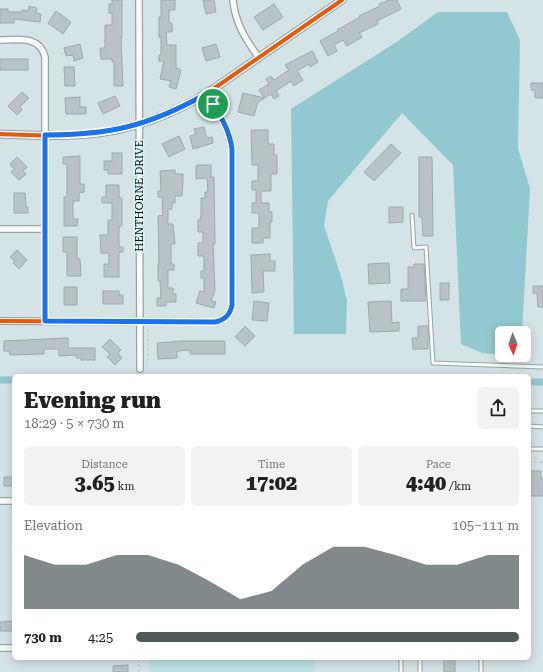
<!DOCTYPE html>
<meta charset="utf-8">
<style>
:root{--surface:#fff;--page:#f2f2f2;--text:#202124;--muted:#757577;--accent:#4d5859}
body{margin:0;font-family:"Roboto Serif",serif;background:var(--page);color:var(--text);height:100vh;display:flex;flex-direction:column;font-size:15px;white-space:nowrap}
*{box-sizing:border-box;margin:0}
p{font-size:13px;color:var(--muted)}
.icon{flex:none;width:22px;height:22px;fill:none;stroke:currentColor;stroke-width:2;stroke-linecap:round;stroke-linejoin:round}
.map{position:relative;flex:1;overflow:hidden}
.drawer{position:absolute;left:12px;top:374px;width:519px;height:286px;display:flex;flex-direction:column;background:var(--surface);border-radius:6px;box-shadow:0 2px 10px #0003}
.drawer>*{flex:none}
.needle{width:26px;rotate:178deg}
.fabs{position:absolute;left:495px;top:326px;display:grid;gap:8px}
.fabs a{display:grid;place-items:center;width:36px;height:36px;border-radius:6px;background:var(--surface);box-shadow:0 2px 10px #0003;font-size:20px}
.pin{position:absolute;display:grid;place-items:center;width:34px;height:34px;color:#fff;margin:-17px;border:2px solid #fff;border-radius:50%;box-shadow:0 1px 4px #0007}
.round{display:grid;place-items:center;flex:none;width:42px;height:42px;border-radius:6px;background:var(--page)}
.overview{display:flex;align-items:center;justify-content:space-between;height:68px;padding:0 12px}
h1{font-size:22px;font-weight:800;line-height:30px}
.stats{display:grid;grid-template-columns:repeat(3,1fr);gap:6px;height:68px;padding:4px 12px}
.stats div{display:grid;align-content:center;border-radius:6px;background:var(--page);text-align:center}
.stats b{font-size:20px;font-weight:800}
.stats small{font-size:11px;font-weight:400}
.stats p{font-size:11px}
.chart{height:112px;padding:8px 12px}
.chart p{display:flex;justify-content:space-between}
.chart svg{width:100%;height:72px;margin-top:4px;fill:var(--accent);opacity:.7}
ul{padding:0 12px;list-style:none;font-size:13px}
li{display:grid;grid-template-columns:64px 48px 1fr;align-items:center;height:30px}
li i{height:10px;border-radius:5px;background:var(--accent)}
.map>svg:first-child{display:block}
.green{fill:#bbe1e5}
.water{fill:#92c8cf}
.lines{fill:none;stroke-linecap:round;stroke-linejoin:round}
.canal{stroke:#92c8cf;stroke-width:7}
.building{fill:#b7c3c4;stroke:#9ea9ab}
.service-casing{stroke:#97a3a4;stroke-width:5}
.minor-casing{stroke:#97a3a4;stroke-width:8}
.tertiary-casing{stroke:#97a3a4;stroke-width:9}
.path{stroke:#cacece;stroke-width:1.5;stroke-dasharray:3 2;stroke-linecap:butt}
.service{stroke:#f9fbfb;stroke-width:3}
.minor{stroke:#f9fbfb;stroke-width:5.5}
.tertiary{stroke:#f9fbfb;stroke-width:7}
.cycleway-casing{stroke:#dbf5f8;stroke-width:6}
.cycleway{stroke:#e8590c;stroke-width:4}
.route-casing{stroke:#fff;stroke-width:8}
.route{stroke:#1a73e8;stroke-width:5}
.labels{text-anchor:middle;stroke-width:3;stroke-linejoin:round;paint-order:stroke}
.street-label{font-size:11px;fill:#050d0e;stroke:#dbf5f8}
</style>
<div class="map">
<svg width="543" height="672" viewBox="0 0 543 672">
<rect width="100%" height="100%" fill="#d4e3e5"/>
<path class="green" d="M150,658H314V672H150Z"/>
<path class="water" d="M438,12H507L520,40L518,148L530,189L522,333H502V355H511L510,356L482,353L461,344L453,165L402,113L328,201L324,226L340,273L347,300L346,334H294L291,109L398,41Z"/>
<g class="lines">
<path class="canal" d="M0,380H14
M529,382H543"/>
</g>
<path class="building" d="M112,0H122V38H121L123,86H114V62H112V59H101L100,48H105V25H112V13H109V4H112Z
M161,0H175V10H169V23H172V32H166L167,45H176V68L181,70L176,89L169,87L171,81L160,79L164,61H159V55H161V37H159V17H161Z
M203,0H214L216,12L206,14Z
M389,0H397L401,9L377,21L378,24L359,33L362,37L347,46L343,40L334,45L337,51L328,56L320,41L338,31L337,30L360,17L359,16L380,6L379,4Z
M274,4L283,17L263,30L254,17Z
M29,6L37,8L36,13L41,14L40,22L14,19V23H0V9H8V12H22V10L28,11Z
M56,11L71,22L63,34L48,23Z
M80,44L83,58L74,61L73,55L66,56L64,48Z
M216,44L220,57L206,61L202,48Z
M312,51L318,62L310,67L309,64L297,71L303,80L294,86L291,81L276,91L279,96L274,99L271,94L258,102L254,116L238,112L243,93L264,98L259,90L269,84L266,79L271,76L274,80L289,70L285,65Z
M0,59H28V70H0Z
M64,67H74L75,86H65Z
M531,83H543V98H535V90H531Z
M22,92L29,98L20,107L22,110L17,115L8,106Z
M115,96L120,106L103,114L98,103Z
M80,97V107H86V114H66L65,98Z
M204,127L207,138L212,137L213,143L193,149L190,136L196,134L194,129Z
M251,130H268V144H274V155H277V174H271V191H261V203H269V212H272V222H270V238H263V243H252V228H259V213H252V203H256V190H252V181H258V165H252Z
M179,136L185,149L169,157L162,144Z
M391,144L401,153L374,181L364,172Z
M112,153H122V174H108V170H104V161H112Z
M80,156V184H84V192L79,193V201H73V219H78L77,226H64V197H67V164H63V157Z
M17,157L27,167L23,171L26,174L19,180L11,172L14,169L10,164Z
M419,157H432L433,236H423L422,217H419Z
M197,165H211V177H214L215,244H213L215,290L211,301L216,302L214,308L196,303L200,291L204,292V278H201V271H204V256H198V243H203V232H198V220H200L201,215V198H205V192H208L207,178L196,179V167Z
M175,170V174H183V183L182,196H175V203H172V209H168V224H173L175,244H171V264H174V270H168V288H173V294H176V302H166V306H157V298H161L160,281H158V264H159L158,216L163,215L162,197H158V191H161L160,171Z
M106,185H119V198H122V226H119V247H123V252H119V277H104V264H109V253H101L100,235H108V220H112V203H102V197H106Z
M14,193H25L26,207H28V213H14Z
M389,207H403V222L389,223Z
M63,237H77V259H80L81,276H67V252H63Z
M17,250L27,260L19,269L13,263L15,261L10,257Z
M270,254V261H275V271H263L264,292L252,293L251,255Z
M389,263L390,283L369,284L368,264Z
M414,264H424L426,301H401V289H408V267H414Z
M440,283H449V300H440Z
M533,286H543V307H538L537,293H533Z
M64,287H77V305H64Z
M103,291H119V295H123V304H103Z
M254,301L269,303L267,321L252,320Z
M391,301L392,323L399,322V331L370,332L368,302Z
M245,326L255,336L245,346L235,337Z
M418,326H428V349H413L412,338H418Z
M68,338V348H95V360H81V358H76V355L59,356V349H44V354L10,355L9,351H4V341Z
M110,339L121,350L118,353L122,358L115,365L107,357L110,354L102,347Z
M182,341H225V354H190V350L177,351V358L158,359L157,343Z
M529,471H541V479H543V496H529Z
M4,477H14V486H4Z
M14,621V631H0V622Z
M444,658H455V672H444Z
M128,665V672H113V666Z"/>
<g class="lines">
<g class="service-casing">
<path id="service" d="M412,215L414,248L426,247L433,363L543,367
M529,411H543
M529,426L543,427
M529,449H543
M401,658V672
M420,658V672
M481,658V672"/>
</g>
<g class="minor-casing">
<path id="minor" d="M139,0L140,369
M233,0C235,23 246,40 259,58
M0,40C17,40 40,35 45,57V321
M0,229H45
M0,321L215,322C225,320 230,315 232,305V149C229,127 218,112 206,94
M0,501H14
M0,648H14"/>
</g>
<g class="tertiary-casing">
<path id="tertiary" d="M0,134C32,135 66,137 98,133C137,128 172,114 206,94L342,0"/>
</g>
<path class="path" d="M146,366L148,362V328
M529,462H543
M139,672V658"/>
<use href="#service" class="service"/>
<use href="#minor" class="minor"/>
<use href="#tertiary" class="tertiary"/>
<g class="cycleway-casing">
<path id="cycleway" d="M0,134C32,135 66,137 98,133C137,128 172,114 206,94L342,0
M0,321L215,322C225,320 230,315 232,305V149C229,127 218,112 206,94"/>
</g>
<use href="#cycleway" class="cycleway"/>
</g>
<g class="lines">
<g class="route-casing">
<path id="route" d="M206,94C218,112 229,127 232,149V305C230,315 225,320 215,322L45,321V135C110,135 149,126 206,94Z"/>
</g>
<use href="#route" class="route"/>
</g>
<g class="labels">
<g class="street-label">
<text transform="translate(139 196) rotate(-90)" y="4">HENTHORNE DRIVE</text>
</g>
</g>
</svg>
<div class="fabs">
<a><svg class="needle" viewBox="-14 -14 28 28"><path d="M0-13l5 13h-10z" fill="#e53935"/><path d="M0 13l5-13h-10z" fill="#757577"/></svg></a>
</div>
<div class="pin" style="left:213px;top:104px;background:#1e9e55"><svg class="icon" aria-label="arrive" viewBox="0 0 24 24"><path d="M6 21V4h12l-3 4 3 4H6"/></svg></div>
<section class="drawer">
<div class="overview"><div><h1>Evening run</h1><p>18:29 · 5 × 730 m</p></div><a class="round"><svg class="icon" aria-label="share" viewBox="0 0 24 24"><path d="M12 15V3M7 8l5-5 5 5M5 13v7h14v-7"/></svg></a></div>
<div class="stats">
<div><p>Distance</p><b>3.65<small> km</small></b></div>
<div><p>Time</p><b>17:02</b></div>
<div><p>Pace</p><b>4:40<small> /km</small></b></div>
</div>
<div class="chart"><p><span>Elevation</span>105–111 m</p>
<svg viewBox="0 0 160 44" preserveAspectRatio="none"><path d="M0 44V11L10 17L20 17L30 11L40 11L50 17L60 27L70 38L80 33L90 17L100 6L110 6L120 11L130 17L140 17L150 11L160 11V44z"/></svg>
</div>
<ul>
<li><b>730 m</b>4:25<i style="width:100%"></i></li>
</ul>
</section>
</div>
